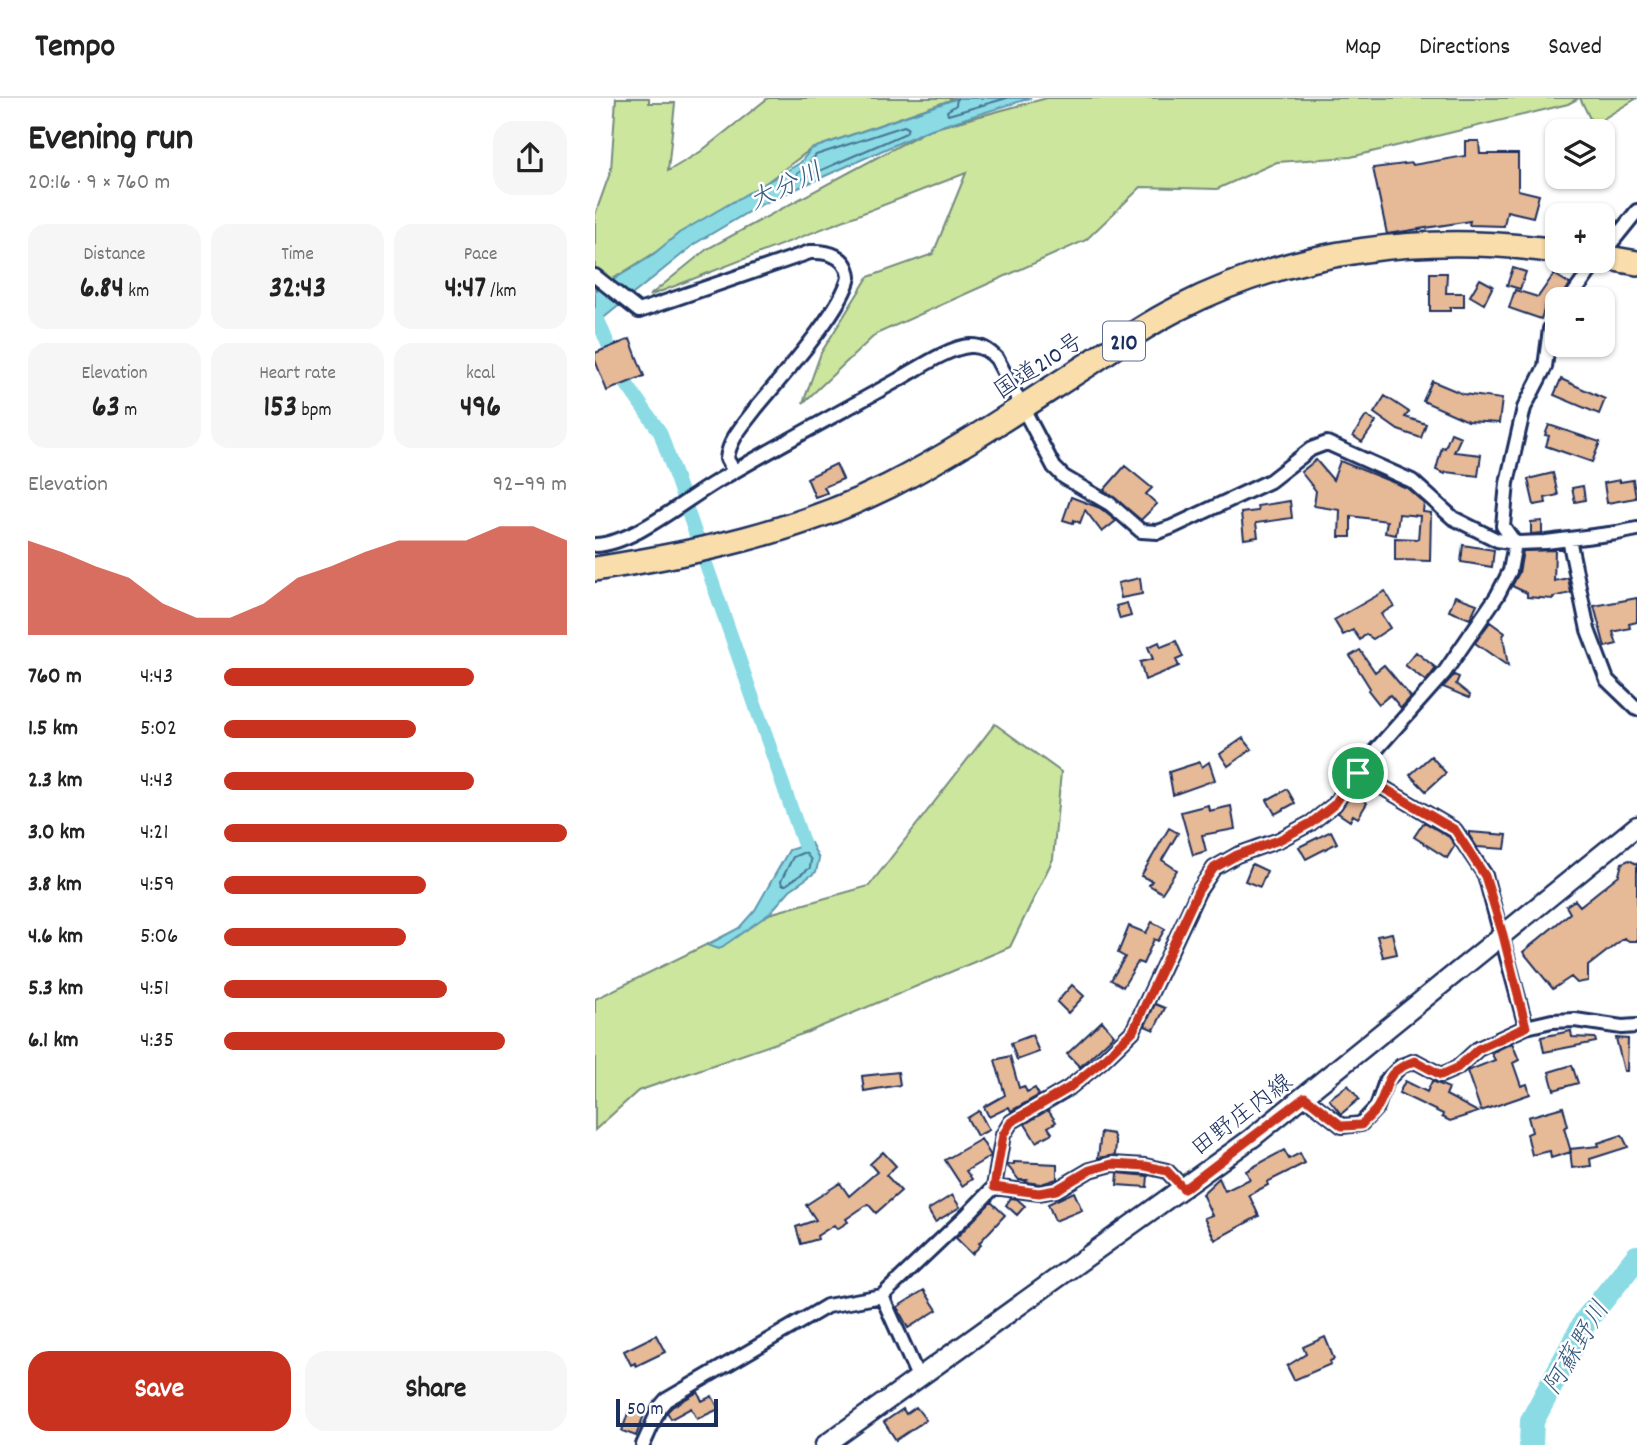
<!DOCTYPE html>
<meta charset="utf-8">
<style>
:root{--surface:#fff;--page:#f6f6f6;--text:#222;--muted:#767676;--line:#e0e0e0;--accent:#c8321e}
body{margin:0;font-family:Dekko,"Klee One",sans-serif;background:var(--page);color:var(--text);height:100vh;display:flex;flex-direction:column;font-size:26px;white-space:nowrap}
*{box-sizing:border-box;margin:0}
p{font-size:23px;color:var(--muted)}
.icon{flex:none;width:38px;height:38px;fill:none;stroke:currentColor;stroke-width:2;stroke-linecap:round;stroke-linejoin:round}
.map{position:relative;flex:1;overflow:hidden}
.side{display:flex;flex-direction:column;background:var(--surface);width:595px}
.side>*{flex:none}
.tools{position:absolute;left:950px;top:21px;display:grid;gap:14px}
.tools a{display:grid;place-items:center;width:70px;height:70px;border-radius:14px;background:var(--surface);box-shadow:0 2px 5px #0004;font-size:35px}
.scale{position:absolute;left:21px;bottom:18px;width:102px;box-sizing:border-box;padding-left:7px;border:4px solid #1b2f5e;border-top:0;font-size:19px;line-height:24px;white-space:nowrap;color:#1b2f5e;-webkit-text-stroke:5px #fff;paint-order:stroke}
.pin{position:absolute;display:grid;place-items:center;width:60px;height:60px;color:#fff;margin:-30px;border:4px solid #fff;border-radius:50%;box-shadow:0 2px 7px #0007}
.round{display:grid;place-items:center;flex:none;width:74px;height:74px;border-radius:21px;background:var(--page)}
.head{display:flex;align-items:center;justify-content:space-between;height:119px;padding:0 28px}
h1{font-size:38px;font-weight:700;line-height:52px}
.metrics{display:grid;grid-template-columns:repeat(3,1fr);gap:10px;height:119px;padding:7px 28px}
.metrics div{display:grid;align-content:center;border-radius:18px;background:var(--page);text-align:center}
.metrics b{font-size:30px;font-weight:700}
.metrics small{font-size:19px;font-weight:400}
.metrics p{font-size:19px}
.chart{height:196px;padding:14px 28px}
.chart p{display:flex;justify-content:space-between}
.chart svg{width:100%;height:126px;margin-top:7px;fill:var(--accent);opacity:.7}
.button{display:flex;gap:14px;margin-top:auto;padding:14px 28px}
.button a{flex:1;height:80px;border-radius:21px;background:var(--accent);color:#fff;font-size:28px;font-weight:700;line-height:80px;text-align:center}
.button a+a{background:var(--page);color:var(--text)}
ul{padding:0 28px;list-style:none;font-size:23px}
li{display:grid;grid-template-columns:112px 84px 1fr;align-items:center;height:52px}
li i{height:18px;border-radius:9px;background:var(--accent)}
header{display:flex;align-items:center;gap:42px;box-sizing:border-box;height:98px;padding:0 35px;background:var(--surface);border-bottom:2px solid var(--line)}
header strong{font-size:33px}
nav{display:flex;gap:38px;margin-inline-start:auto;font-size:24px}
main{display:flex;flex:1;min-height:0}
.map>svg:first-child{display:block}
.green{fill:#cce69d;stroke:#748a7e;stroke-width:2}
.water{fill:#8adbe4;stroke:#5e96ae;stroke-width:2}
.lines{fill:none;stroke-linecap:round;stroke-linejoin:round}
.shore{stroke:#477494;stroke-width:2}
.canal{stroke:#8adbe4;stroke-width:14}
.river{stroke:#8adbe4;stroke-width:24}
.building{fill:#e6b997;stroke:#1b2f5e;stroke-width:2}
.street-casing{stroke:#1b2f5e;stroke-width:18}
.secondary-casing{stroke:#1b2f5e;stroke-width:23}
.highway-casing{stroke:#1b2f5e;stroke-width:28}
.street{stroke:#fff;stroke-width:12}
.secondary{stroke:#fff;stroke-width:18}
.highway{stroke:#f9deab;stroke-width:23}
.route-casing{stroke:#fff;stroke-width:14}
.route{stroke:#c8321e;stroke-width:9}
.labels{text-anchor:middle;stroke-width:5;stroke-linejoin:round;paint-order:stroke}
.shield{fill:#fff;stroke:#5f6d8e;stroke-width:2}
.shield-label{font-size:23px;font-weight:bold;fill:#1b2f5e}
.street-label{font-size:24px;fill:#1b2f5e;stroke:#fff}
.water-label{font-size:26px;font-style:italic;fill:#375a80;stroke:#fff}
</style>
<header>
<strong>Tempo</strong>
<nav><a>Map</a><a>Directions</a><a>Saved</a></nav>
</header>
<main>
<section class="side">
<div class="head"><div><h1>Evening run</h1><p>20:16 · 9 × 760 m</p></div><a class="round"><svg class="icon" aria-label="share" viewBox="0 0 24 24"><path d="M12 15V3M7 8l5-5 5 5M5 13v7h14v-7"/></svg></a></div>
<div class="metrics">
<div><p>Distance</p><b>6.84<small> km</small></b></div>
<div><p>Time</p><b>32:43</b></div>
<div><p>Pace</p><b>4:47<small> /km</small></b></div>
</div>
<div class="metrics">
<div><p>Elevation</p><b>63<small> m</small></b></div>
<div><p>Heart rate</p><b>153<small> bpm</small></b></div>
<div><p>kcal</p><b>496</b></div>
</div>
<div class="chart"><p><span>Elevation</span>92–99 m</p>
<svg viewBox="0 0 160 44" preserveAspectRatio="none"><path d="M0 44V11L10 15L20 20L30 24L40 33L50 38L60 38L70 33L80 24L90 20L100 15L110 11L120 11L130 11L140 6L150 6L160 11V44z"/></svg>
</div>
<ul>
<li><b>760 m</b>4:43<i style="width:73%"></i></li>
<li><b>1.5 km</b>5:02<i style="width:56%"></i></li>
<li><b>2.3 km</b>4:43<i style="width:73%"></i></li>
<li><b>3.0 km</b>4:21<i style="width:100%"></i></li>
<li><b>3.8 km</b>4:59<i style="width:59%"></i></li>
<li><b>4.6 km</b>5:06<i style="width:53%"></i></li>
<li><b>5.3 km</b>4:51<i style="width:65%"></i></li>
<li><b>6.1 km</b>4:35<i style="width:82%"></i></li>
</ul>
<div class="button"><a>Save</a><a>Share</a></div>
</section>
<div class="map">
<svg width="1042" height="1347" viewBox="0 0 1042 1347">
<rect width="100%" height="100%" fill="#fff"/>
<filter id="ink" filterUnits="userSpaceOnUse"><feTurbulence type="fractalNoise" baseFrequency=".0143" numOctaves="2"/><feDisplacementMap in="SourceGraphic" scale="14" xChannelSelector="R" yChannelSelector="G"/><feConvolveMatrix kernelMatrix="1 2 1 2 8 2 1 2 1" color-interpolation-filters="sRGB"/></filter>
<g filter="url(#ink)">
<path class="green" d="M21,0H54V5H80L73,73L105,54L173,0H361L216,51L167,88L0,192V117L16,72Z
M452,0H984L973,6L756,59L682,64L622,91L546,89L491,142L281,236L208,305L226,255L273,179L338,156L371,75L54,198L112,151L333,32Z
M985,0H1042L998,27Z
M400,626L466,674L458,761L415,849L213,934L43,993L0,1032V901L174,816L274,788Z"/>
<path class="water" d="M363,0H436L333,32L165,107L101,145L0,227V193L55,159L84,135L205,65L216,51Z
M216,745L224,761L221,774L195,792L174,816L124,851L112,847L144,830L160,812L194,752Z"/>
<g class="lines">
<path class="shore" d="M362,0L361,7L352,13L353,17L412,0
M309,28L313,30L311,35L206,81L201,79L202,76L210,70L221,57Z
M210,754L216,762L215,770L191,787H187L186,783L198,759Z"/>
<path class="canal" d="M1,217L26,278L65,334L209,747"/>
<path class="river" d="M936,1347L937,1323L991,1222L1042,1159"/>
</g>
<path class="building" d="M870,43H884L885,56H923V92L944,97L938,119L912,113L909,128L874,127L875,123L792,136L778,70L817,65L818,67L870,58Z
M918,170L931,174L925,191L912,187Z
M835,175H852L851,195H869V209H855V213H835Z
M959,176L975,186L966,201L962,203L954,197L946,221L914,210L920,192L943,199Z
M885,181L898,188L889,206L875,198Z
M35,241L49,278L12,293L0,262V255Z
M966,281L1010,301L1004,316L959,297Z
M837,283L868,296L907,301L904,325L873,323L828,303Z
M790,298L814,314L810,319L831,326L826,340L803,332L779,315Z
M771,318L781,324L767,344L758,338Z
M954,327L1005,344L997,364L951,348L954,338L950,337Z
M856,335L866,339L859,354L886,357L883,378L851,374L850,376L841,372L847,349L850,350Z
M721,362L738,382L745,363L812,390L829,405L828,414L836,415L835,463L800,462V440L823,441L825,418L804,416L801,437L790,435L792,423L756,418V439H744L745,412L719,408L721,393L706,374Z
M241,366L248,381L229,389L232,395L220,399L212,380Z
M530,368L557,390L551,396L562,406L546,422L509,392Z
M958,375L963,397L950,400L951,405L939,407L933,381Z
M1025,382V384L1038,382L1041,400L1012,405L1009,385Z
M988,388L990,402L980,404L977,390Z
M476,399L505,410L521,423L507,434L490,412L485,425L479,422L478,425L468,422Z
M695,403L697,420L661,425L663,439L649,441L646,415L663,413L662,408Z
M947,423V435L936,436V424Z
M868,447L899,452L897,469L866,464Z
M960,452L959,483L973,480L976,495L958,499V501L932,499V495L917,488L924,475L928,453Z
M545,480L547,496L526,500L523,485Z
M790,493L799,508L786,516L795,530L778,541L771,536L765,542L758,532L748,537L739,522Z
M860,498L882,506L875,521L854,513Z
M1042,500V524L1034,526L1035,530L1018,534L1022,546L1010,549L999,508Z
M532,505L536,518L525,521L521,508Z
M895,524L910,535L908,538L913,568L880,545Z
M581,543L588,559L581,562L584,568L550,582L545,564L558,561L553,549L564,544L566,549Z
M765,552L780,574L789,567L816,599L806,610L795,597L784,606L773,592L775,590L755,558Z
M821,554L841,570L831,583L810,567Z
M859,577L864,579L861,586L875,597L874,600L848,589Z
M648,640L657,651L633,668L625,656Z
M836,658L851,675L831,693L815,677Z
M605,664L607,669L614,664L620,682L578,697L574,674Z
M692,691L700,705L680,716L672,702Z
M757,696L772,705L763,720L758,717L755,723L743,715Z
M613,707L614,713L636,708L640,731L607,737L611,753L598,757L586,714Z
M829,724L854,739L860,747L852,760L819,739Z
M574,730L583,735L567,762L582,772L567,795L554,787L557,783L546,778Z
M736,733L742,745L711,761L704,749Z
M874,734L912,737L910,751L882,749L874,737Z
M1034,762L1042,766V843H1034L1029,840L993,868V883L982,885L976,879L958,891L928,854L975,815L971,808L980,802L985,808L1024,777L1027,765Z
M657,766L672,773L665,789L650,783Z
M557,824L570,831L563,843L559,841L548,866L543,864L528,889L516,882L530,859L523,855L534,828L551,835Z
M797,835L802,856L788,859L782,838Z
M477,887L489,898L473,915L462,904Z
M560,906L570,910L559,932L550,928Z
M507,923L519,937L485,969L472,956Z
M976,933L977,939L1000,940L1001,944L949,954L946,939Z
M437,937L444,954L422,962L416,945Z
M1021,940L1033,941L1032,973H1029Z
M917,945L924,962L918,965L926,988L932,986L935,996L886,1013L872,973L900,962L896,955Z
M415,958L424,990L429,988L432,994L440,990L444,997L416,1013L414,1009L394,1019L389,1009L410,997L400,962Z
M977,967L983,985L959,992L954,974Z
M303,974L305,987L269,993L267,978Z
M810,983L832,994L837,983L854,990L851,997L883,1014L855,1023L847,1019L848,1016L804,995Z
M753,987L764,1001L746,1016L734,1001Z
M968,1009L973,1028L969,1030L976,1054L956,1060L955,1053L937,1057L932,1036L937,1034L933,1019Z
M453,1012L461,1024L453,1029L457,1035L441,1044L430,1026Z
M384,1013L394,1032L382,1038L372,1020Z
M506,1034L518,1036L521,1045L520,1057L503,1060Z
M1027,1037L1033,1049L995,1061L996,1068L977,1070L975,1051L1004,1048L1003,1045Z
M386,1041L396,1058L371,1073L377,1081L367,1088L350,1062Z
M689,1052L694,1061L705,1055L710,1065L672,1084L673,1087L654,1097L664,1118L620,1142L609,1120L617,1117L607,1096L624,1080L630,1093L655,1081L651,1073Z
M288,1054L301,1068L291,1077L306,1093L281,1115L273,1106L251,1121L253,1124L242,1131L239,1127L222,1138L223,1141L206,1146L201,1129L221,1122L211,1107L245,1085L254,1098L282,1074L275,1066Z
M419,1064L462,1066V1081L446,1086L430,1084L432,1082H424L412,1067L419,1066Z
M523,1075L553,1078L552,1089L522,1087Z
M479,1094L487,1112L460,1123L453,1106Z
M357,1097L365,1109L340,1124L333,1112Z
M416,1100L422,1101L430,1108L422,1117L411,1107Z
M396,1104L410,1117L384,1145L386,1147L377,1156L361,1140Z
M329,1192L342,1212L313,1230L302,1209Z
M61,1237L70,1254L41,1268L40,1265L36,1267L29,1253Z
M730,1239L739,1261L735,1263L736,1266L699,1282L692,1268L711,1256L708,1249Z
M103,1294L107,1303L117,1298L124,1311L102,1321L96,1310L76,1321L72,1314L77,1309Z
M321,1309L331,1322L301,1342L289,1324L308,1311L311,1316Z
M34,1312L49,1317L41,1338L27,1333Z"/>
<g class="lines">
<g class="street-casing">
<path id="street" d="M1008,155L1042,113
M0,178L44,213L215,154C234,153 252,158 254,179C248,211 184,282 161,310C150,325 134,341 132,361L139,373
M975,201L1002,163
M974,441L993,532L1012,582L1042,611
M0,447C39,446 92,400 126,381C184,347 244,315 303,282C321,272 354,249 375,248C386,247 395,253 402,261L459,369L469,379L515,406L546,433L563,434L577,429L675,383L716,351L732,345L817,383L858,420L902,442L920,445L951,444L1022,435L1042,431
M763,675L860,732L890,777L931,929
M710,999L747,1028L766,1026L782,1009L791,983L806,968L820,963L846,977L862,970L883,951L931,929L957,923L980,922L1027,929L1042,928
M399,1089L444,1095L461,1092L495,1072L517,1066L550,1068L572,1073L589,1091
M287,1198L324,1281
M48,1347L65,1309L71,1302L232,1208L287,1198L373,1116L399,1089L408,1037L416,1024L474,990L507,963L538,933L603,794L619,770L642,757L684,742L716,725L740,706L756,680L849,575L902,498L915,473L920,445L908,428L912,385L929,310L950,269L955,231L962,220"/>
</g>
<g class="secondary-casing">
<path id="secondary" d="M230,1347L657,1040L1042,728"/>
</g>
<g class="highway-casing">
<path id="highway" d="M1008,159L1042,165
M0,471C102,455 201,434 294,388C365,352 430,307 497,264C525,245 552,226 582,211C700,150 832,135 962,153"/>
</g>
<use href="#street" class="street"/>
<use href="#secondary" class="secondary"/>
<use href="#highway" class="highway"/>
</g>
</g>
<g class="lines" filter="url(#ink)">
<g class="route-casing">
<path id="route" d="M763,675L860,732L890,778L908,837L931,929L883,951L862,970L846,977L820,963C785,976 797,985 782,1010C778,1016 771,1021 766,1027L747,1028L710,999L589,1091L572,1073L551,1068L517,1066L495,1072L461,1092L444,1095L399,1089L408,1037L416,1024L474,990L507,963L538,933L603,793L619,770L642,757L684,742L716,725L740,706L757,680Z"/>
</g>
<use href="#route" class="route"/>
</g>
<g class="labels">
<rect class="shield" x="508" y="223.5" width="42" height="39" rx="5"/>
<g class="shield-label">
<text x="529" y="251">210</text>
</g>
<g class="street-label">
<text transform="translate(443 267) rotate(-33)" y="8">国道210号</text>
<text transform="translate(646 1016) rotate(-37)" y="8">田野庄内線</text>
</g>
<g class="water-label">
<text transform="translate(190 87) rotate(-25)" y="9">大分川</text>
<text transform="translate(980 1249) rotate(-59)" y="9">阿蘇野川</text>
</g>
</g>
</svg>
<div class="tools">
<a><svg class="icon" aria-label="layers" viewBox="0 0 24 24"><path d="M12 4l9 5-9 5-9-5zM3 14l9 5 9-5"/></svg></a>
<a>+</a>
<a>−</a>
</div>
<div class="scale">50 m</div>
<div class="pin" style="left:763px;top:675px;background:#1e9e55"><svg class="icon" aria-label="arrive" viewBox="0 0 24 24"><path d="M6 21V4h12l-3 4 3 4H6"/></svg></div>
</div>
</main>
